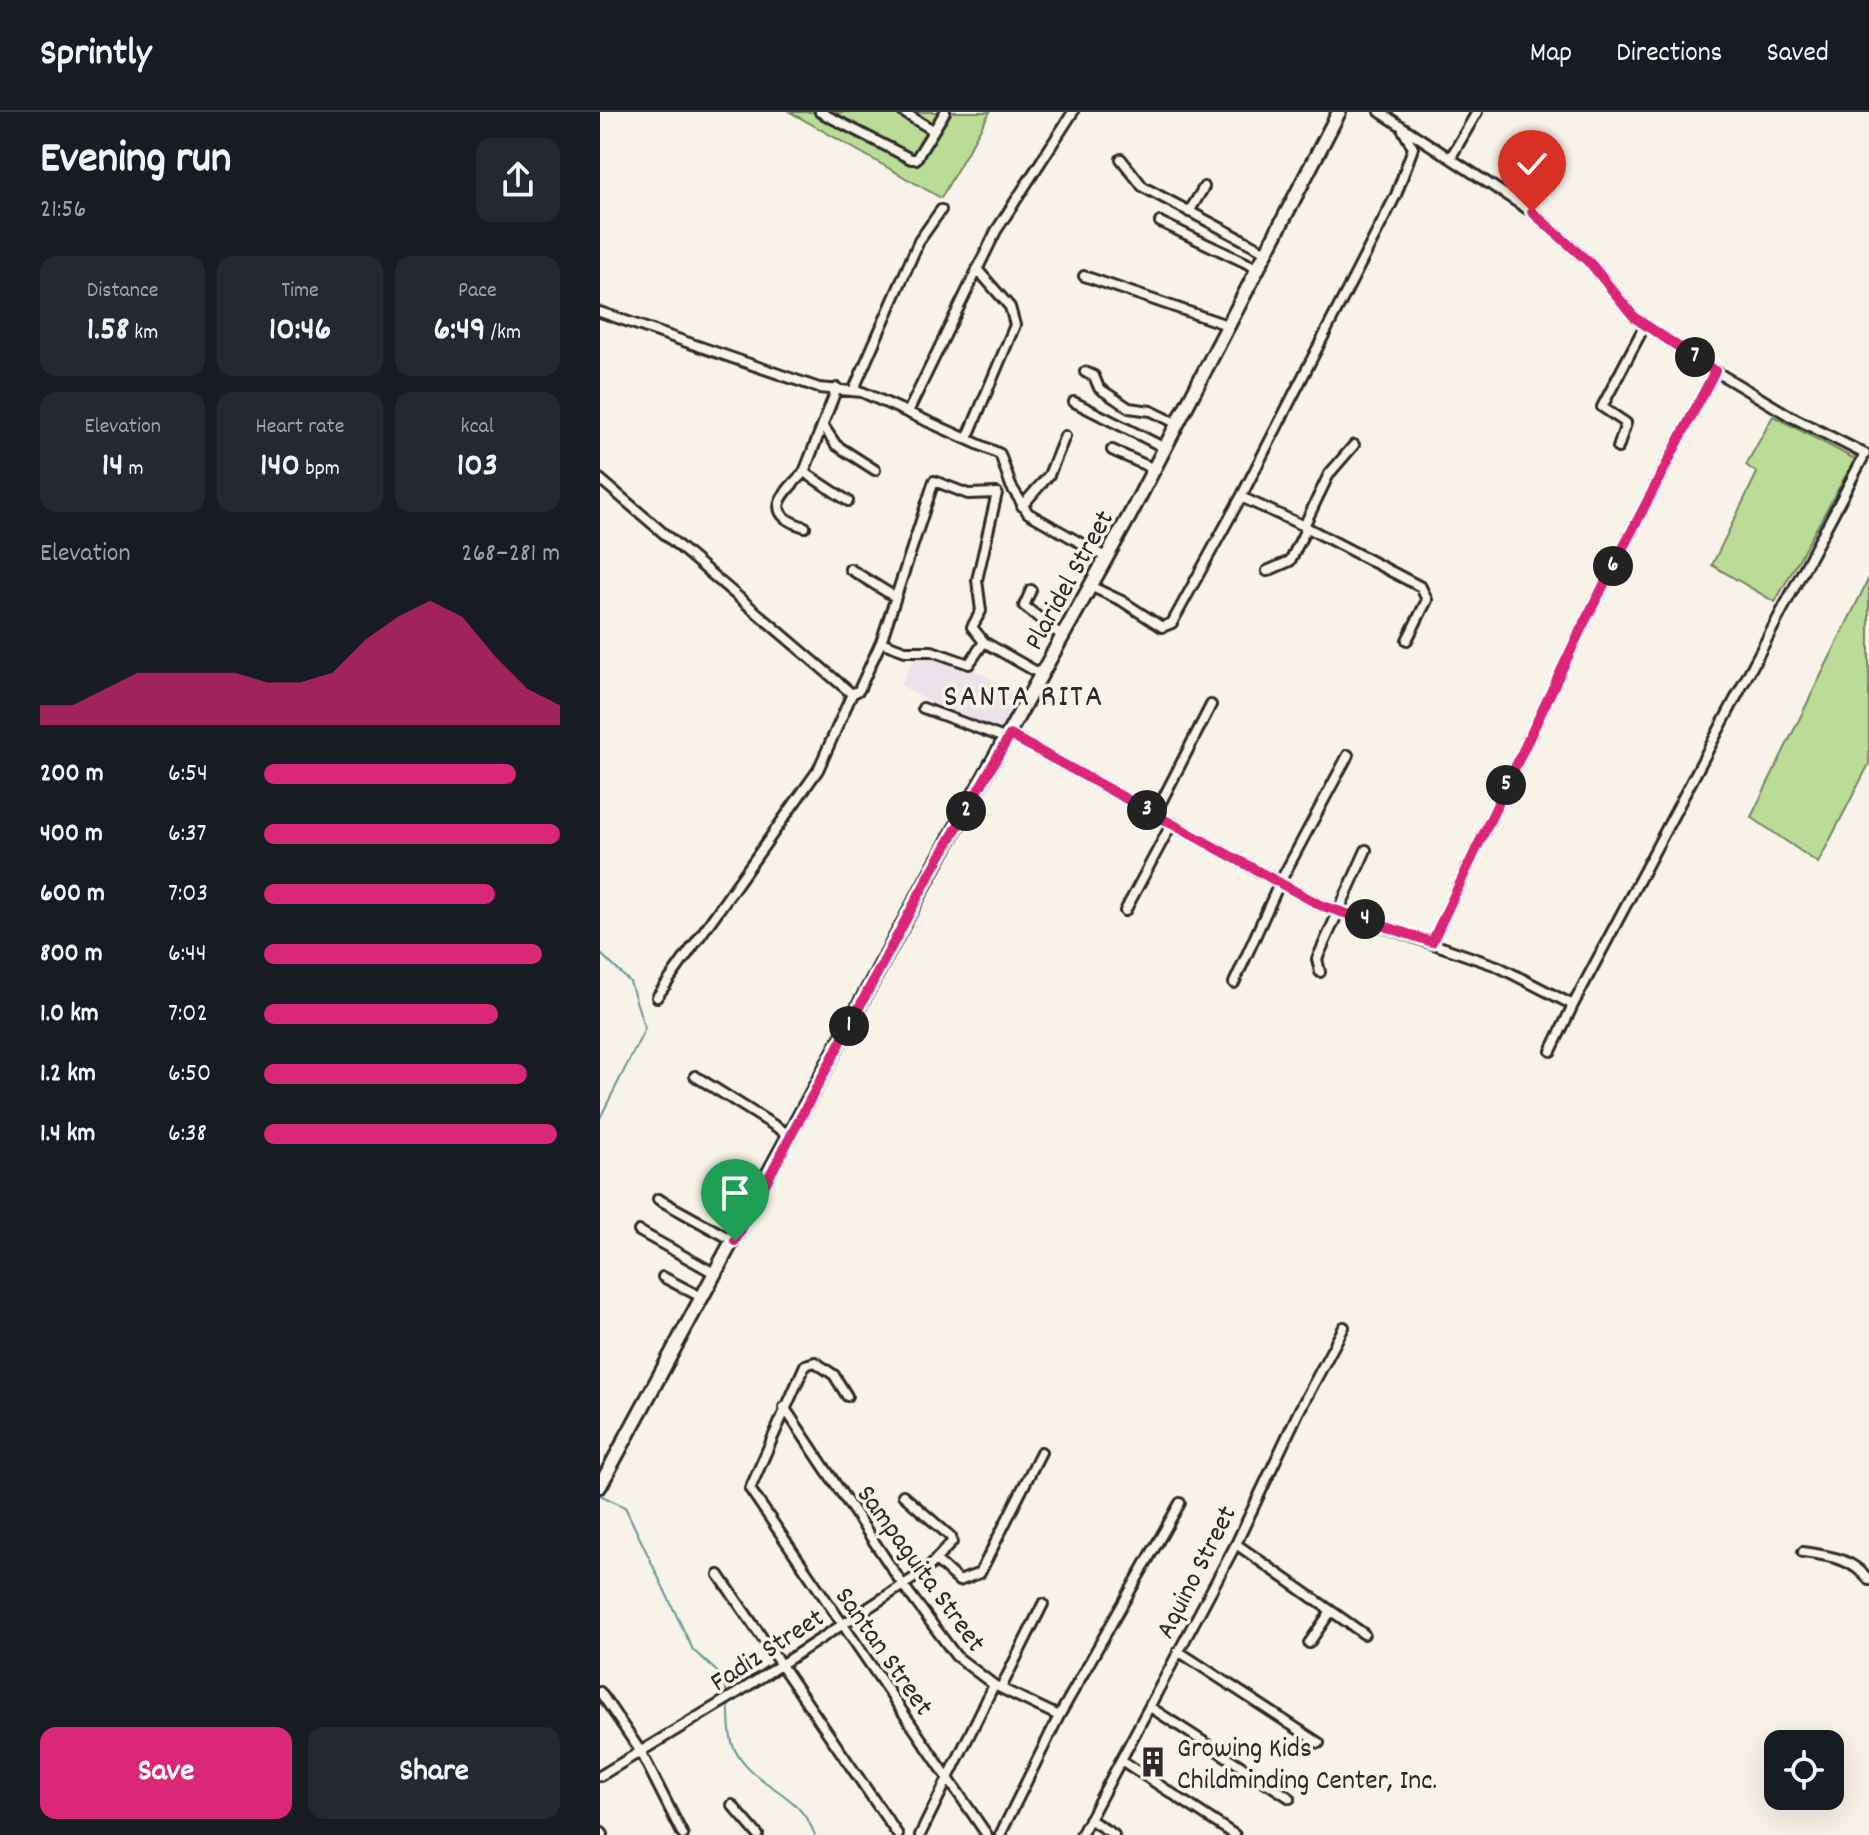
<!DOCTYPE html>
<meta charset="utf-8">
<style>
:root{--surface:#171b24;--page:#242831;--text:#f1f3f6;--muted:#9ea1a6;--line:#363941;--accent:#db2777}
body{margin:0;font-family:Dekko,sans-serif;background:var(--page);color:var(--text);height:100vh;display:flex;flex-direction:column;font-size:30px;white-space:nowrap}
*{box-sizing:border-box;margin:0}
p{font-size:26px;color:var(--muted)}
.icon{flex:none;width:44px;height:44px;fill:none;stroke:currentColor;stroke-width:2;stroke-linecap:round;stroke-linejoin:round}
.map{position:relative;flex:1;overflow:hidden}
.sheet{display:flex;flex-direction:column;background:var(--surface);width:600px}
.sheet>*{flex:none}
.buttons{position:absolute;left:1164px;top:1618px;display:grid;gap:16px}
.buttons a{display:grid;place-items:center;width:80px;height:80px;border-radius:16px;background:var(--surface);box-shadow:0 8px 32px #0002;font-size:40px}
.pin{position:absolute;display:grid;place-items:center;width:68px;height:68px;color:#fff;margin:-82px -34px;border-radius:50% 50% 50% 0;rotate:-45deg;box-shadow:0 0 8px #0007}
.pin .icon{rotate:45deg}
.km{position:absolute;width:40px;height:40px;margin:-20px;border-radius:50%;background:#222;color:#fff;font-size:22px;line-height:40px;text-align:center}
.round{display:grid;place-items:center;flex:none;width:84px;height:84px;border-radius:16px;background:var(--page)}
.overview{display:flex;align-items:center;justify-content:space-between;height:136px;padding:0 40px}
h1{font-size:44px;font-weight:700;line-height:60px}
.figures{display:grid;grid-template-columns:repeat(3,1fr);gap:12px;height:136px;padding:8px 40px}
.figures div{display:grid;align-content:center;border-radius:16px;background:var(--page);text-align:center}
.figures b{font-size:34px;font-weight:700}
.figures small{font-size:22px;font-weight:400}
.figures p{font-size:22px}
.chart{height:224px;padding:16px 40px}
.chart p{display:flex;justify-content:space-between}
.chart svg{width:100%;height:144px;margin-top:8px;fill:var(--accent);opacity:.7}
.action{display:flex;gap:16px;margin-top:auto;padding:16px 40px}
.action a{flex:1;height:92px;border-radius:16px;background:var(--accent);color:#fff;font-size:32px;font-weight:700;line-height:92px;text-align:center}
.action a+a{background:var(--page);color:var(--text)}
ul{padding:0 40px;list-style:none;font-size:26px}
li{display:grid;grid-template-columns:128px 96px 1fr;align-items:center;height:60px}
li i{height:20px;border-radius:10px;background:var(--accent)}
header{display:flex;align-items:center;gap:48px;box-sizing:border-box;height:112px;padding:0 40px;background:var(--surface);border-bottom:2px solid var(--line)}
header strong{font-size:38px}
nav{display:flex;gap:44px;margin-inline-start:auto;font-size:28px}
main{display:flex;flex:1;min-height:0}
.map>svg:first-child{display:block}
.built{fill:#ece3ea}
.green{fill:#badc96;stroke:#728460;stroke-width:2}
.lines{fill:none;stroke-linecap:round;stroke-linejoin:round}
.stream{stroke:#65969a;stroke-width:2}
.street-casing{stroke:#2b2b2b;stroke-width:14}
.secondary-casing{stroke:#2b2b2b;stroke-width:18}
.street{stroke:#f7f3e8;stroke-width:8}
.secondary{stroke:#f7f3e8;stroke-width:12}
.route-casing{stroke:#fff;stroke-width:16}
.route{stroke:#db2777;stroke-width:10}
.labels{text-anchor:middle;stroke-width:7;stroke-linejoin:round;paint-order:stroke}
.street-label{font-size:28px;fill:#2b2b2b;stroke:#f7f3e8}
.poi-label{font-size:28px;fill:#2b2b2b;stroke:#f7f3e8;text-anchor:start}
.quarter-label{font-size:32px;letter-spacing:2px;fill:#2b2b2b;stroke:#f7f3e8}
</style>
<header>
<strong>Sprintly</strong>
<nav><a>Map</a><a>Directions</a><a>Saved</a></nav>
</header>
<main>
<section class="sheet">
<div class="overview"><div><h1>Evening run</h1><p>21:56</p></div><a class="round"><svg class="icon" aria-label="share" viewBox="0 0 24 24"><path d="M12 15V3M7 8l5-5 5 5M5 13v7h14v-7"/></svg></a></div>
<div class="figures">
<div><p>Distance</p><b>1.58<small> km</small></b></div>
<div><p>Time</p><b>10:46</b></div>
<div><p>Pace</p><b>6:49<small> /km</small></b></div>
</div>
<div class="figures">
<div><p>Elevation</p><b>14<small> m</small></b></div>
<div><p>Heart rate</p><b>140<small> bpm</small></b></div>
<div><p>kcal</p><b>103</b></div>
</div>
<div class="chart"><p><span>Elevation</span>268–281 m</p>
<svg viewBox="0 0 160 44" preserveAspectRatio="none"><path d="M0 44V38L10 38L20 33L30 28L40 28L50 28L60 28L70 31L80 31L90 28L100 18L110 11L120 6L130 11L140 23L150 33L160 38V44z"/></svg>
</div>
<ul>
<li><b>200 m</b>6:54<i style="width:85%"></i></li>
<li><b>400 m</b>6:37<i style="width:100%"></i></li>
<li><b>600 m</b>7:03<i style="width:78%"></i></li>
<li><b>800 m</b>6:44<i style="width:94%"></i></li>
<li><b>1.0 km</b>7:02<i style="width:79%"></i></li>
<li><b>1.2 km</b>6:50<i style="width:89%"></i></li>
<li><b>1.4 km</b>6:38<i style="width:99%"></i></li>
</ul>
<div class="action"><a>Save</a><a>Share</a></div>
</section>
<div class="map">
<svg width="1269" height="1723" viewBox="0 0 1269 1723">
<rect width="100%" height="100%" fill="#f7f3e8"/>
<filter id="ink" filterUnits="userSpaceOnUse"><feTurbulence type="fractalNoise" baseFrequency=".0125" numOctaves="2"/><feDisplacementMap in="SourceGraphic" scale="16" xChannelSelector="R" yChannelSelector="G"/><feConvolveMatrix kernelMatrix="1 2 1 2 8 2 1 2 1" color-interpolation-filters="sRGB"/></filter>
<g filter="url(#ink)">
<path class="built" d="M332,542L364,552L423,585L400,628L300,573L314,546Z"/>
<path class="green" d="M190,0H390L341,86Z
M1173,304L1255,347L1175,490L1112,453L1157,361L1146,353Z
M1269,466V652L1218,751L1151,705Z"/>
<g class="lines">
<path class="stream" d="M0,841L30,870L45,917L0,1006
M0,1383L25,1395L93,1538L123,1565L127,1582
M128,1588C130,1604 128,1625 135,1638C154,1676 197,1676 215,1723"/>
<g class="street-casing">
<path id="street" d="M220,0L311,47H316L345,0
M303,0L333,18
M780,0L932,100L991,152L1035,206L1115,259L982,515L832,830
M851,45L877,0
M521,47L543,75L668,141
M589,100L604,75
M560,110L659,157
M484,164L630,214
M0,200L219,276L262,280L400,342L411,374L428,401L507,446
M485,260L494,264L499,276L529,296L551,299L578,312
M237,276L204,360L248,389
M254,277L319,129L341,98
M474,290L565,336
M308,300L396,119L473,0
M224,315L236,333L275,358
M367,327L415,213L410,195L377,157
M1018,336L1026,311L1002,295L1045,213
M512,338L554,357
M204,360C182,383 161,402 205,415
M0,367L252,582L259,578L281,530L334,369L368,382L397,381L377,468L381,499L372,515L384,530
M641,385L704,414L729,362L754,333
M422,394L449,363L465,324
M704,414L821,475L827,488L807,528
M250,457L295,485
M667,459L690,449L707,415
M490,474L522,489L562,515L572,511L641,385L796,83L813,36L803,18
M431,478L424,494L461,523
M281,530L305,539H332L369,552L384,530L442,563
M323,596L407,627
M410,623L720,793L897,854L973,893L1265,342L1190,304L1115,259
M555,702L611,593
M525,799L572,711
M720,860L717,847L766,738
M634,871L680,770L748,643
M57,885L218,658L252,582
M951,939L973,893
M95,964L191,1024
M58,1087L134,1129
M39,1119L116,1162
M63,1165L103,1186
M247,1284L234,1263L215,1250L205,1253L150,1377L387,1723
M184,1295L303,1473L356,1544L394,1573L459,1604
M303,1383L351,1425L352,1430L325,1459
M636,1432L764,1522
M1203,1440C1230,1444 1251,1446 1269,1468
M336,1448L359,1469L380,1461L441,1340
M119,1463L298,1723
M709,1531L731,1499
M578,1539L719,1631
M401,1576L443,1492
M0,1580L41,1640L83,1723
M550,1595L690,1686
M521,1648L635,1723
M0,1664L134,1583L314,1466
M132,1693L158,1723
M489,1707L514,1723
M320,1723L394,1573
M400,1723L459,1604L580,1391
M481,1723L636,1432L699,1299L744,1215"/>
</g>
<g class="secondary-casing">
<path id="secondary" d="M0,1374L329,764L530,403L739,0
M0,1722L1,1723"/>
</g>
<use href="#street" class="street"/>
<use href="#secondary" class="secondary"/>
</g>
</g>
<g class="lines" filter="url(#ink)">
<g class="route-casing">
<path id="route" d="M135,1129L329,764L410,623L720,793L832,830L982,515L1115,259L1035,206L991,152L932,100"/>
</g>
<use href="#route" class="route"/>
</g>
<defs>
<g id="building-bare" transform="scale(2.4)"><path d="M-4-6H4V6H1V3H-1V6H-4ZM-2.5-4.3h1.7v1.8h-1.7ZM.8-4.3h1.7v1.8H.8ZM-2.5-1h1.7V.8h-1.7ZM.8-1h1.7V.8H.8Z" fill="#2b2b2b" stroke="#f7f3e8" stroke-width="2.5" paint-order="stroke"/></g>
</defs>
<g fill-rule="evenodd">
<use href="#building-bare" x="553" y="1650"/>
</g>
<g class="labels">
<g class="street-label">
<text transform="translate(467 467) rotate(-61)" y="10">Plaridel Street</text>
<text transform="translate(323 1455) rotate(54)" y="10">Sampaguita Street</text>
<text transform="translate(594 1459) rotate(-63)" y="10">Aquino Street</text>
<text transform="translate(166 1536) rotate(-33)" y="10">Fadiz Street</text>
<text transform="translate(286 1538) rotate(55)" y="10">Santan Street</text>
</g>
<g class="poi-label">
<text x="577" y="1644">Growing Kids<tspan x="577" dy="32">Childminding Center, Inc.</tspan></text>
</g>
<g class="quarter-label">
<text x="424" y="593">SANTA RITA</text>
</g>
</g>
</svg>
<div class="buttons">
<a><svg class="icon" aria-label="locate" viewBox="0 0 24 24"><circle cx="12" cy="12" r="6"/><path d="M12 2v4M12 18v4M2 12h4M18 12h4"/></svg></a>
</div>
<div class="pin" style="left:135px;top:1129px;background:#1e9e55"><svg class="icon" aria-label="arrive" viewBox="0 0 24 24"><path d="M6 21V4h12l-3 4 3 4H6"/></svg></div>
<div class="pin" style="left:932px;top:100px;background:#d93025"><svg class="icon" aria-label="check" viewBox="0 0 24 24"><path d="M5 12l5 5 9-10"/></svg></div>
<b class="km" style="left:249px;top:914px">1</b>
<b class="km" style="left:366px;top:699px">2</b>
<b class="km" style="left:547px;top:698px">3</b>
<b class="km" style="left:765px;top:807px">4</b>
<b class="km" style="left:906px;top:673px">5</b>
<b class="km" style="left:1013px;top:454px">6</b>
<b class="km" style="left:1095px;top:245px">7</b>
</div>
</main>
